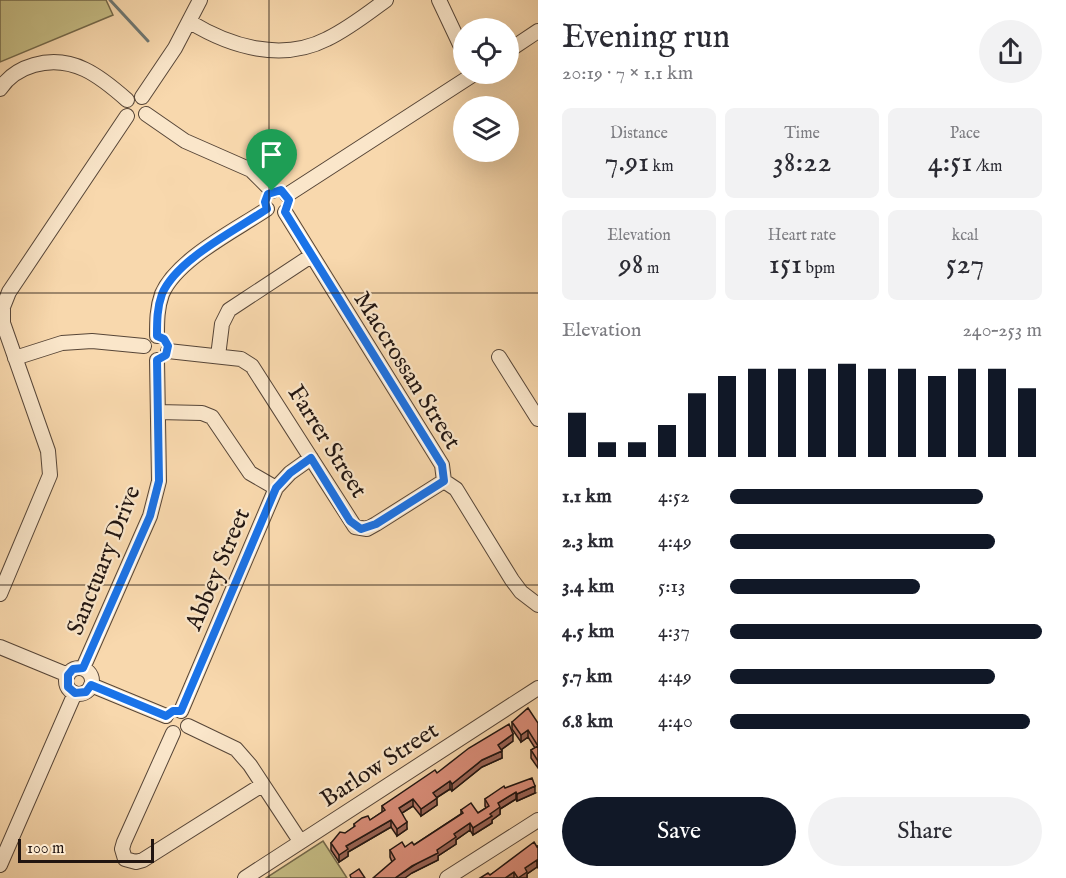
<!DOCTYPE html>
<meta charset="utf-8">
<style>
:root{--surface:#fff;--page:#f2f2f3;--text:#2b2b33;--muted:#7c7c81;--accent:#111827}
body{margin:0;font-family:"IM FELL English",serif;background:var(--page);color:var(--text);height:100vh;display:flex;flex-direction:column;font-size:22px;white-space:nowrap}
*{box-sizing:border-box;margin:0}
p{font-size:20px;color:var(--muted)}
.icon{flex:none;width:33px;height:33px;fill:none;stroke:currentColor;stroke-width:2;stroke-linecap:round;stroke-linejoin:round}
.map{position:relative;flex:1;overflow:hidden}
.side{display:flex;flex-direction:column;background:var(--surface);width:528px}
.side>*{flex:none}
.tools{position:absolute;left:453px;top:18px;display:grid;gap:12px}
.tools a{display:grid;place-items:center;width:66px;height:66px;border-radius:50%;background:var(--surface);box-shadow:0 6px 24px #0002;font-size:30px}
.scale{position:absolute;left:18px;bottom:15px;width:136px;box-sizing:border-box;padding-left:6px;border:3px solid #211511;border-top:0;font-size:16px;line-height:21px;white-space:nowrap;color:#211511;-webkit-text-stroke:4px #fae6ca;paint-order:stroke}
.pin{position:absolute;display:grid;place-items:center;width:51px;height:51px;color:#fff;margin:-62px -26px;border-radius:50% 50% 50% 0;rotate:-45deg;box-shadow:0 0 6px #0007}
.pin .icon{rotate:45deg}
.round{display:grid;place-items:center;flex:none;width:63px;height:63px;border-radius:32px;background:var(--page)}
.head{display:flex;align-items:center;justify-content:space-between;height:102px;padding:0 24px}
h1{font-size:33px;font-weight:600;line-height:45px}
.stats{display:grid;grid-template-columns:repeat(3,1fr);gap:9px;height:102px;padding:6px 24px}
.stats div{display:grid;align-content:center;border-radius:9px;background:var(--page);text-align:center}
.stats b{font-size:30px;font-weight:600}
.stats small{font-size:16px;font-weight:400}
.stats p{font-size:16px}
.chart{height:168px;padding:12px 24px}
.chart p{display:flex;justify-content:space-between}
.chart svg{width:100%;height:108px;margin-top:6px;stroke:var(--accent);stroke-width:6}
.action{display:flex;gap:12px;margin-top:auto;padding:12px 24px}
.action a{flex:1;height:69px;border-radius:36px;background:var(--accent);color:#fff;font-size:24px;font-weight:600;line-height:69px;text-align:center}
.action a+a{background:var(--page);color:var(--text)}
ul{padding:0 24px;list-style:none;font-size:20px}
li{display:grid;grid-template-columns:96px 72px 1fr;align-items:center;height:45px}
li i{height:15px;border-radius:8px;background:var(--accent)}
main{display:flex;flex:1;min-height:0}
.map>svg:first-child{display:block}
.green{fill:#c5bc84;stroke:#73684a;stroke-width:1.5}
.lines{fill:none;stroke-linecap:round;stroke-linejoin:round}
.stream{stroke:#6e7773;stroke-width:3}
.minor-casing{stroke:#574638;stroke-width:16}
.minor{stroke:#fae6ca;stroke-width:14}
.wall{fill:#bc7a69;stroke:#211511;stroke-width:1.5}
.shaded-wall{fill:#996355;stroke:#211511;stroke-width:1.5}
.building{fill:#db8e7a;stroke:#211511;stroke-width:1.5}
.route-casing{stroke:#fff;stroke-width:12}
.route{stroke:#1a73e8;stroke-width:8}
.grid{fill:none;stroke:#211511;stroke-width:1.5;stroke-opacity:0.55}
.labels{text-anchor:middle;stroke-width:4.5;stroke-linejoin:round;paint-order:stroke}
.street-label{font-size:24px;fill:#211511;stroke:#fae6ca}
</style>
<main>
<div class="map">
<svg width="538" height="878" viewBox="0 0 538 878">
<rect width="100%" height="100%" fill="#f8d8ad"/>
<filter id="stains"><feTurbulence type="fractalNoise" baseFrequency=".00333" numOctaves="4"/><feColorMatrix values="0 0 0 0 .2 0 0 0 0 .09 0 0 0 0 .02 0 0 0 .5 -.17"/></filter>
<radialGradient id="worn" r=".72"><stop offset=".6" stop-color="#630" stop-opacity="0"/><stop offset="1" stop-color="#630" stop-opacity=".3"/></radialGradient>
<path class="green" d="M0,0H106L113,15L0,62Z
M323,841L347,878H266Z"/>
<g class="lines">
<path class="stream" d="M110,0L148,41"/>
<g class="minor-casing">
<path id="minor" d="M439,0L464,53
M190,22C231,47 282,62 327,39C348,29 367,14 386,0
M508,51L538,31
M0,89C8,77 20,69 34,65C72,54 100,76 127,100
M142,97L175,48L200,0
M146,114L185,141L251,170L272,191
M287,195L474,74
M285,212L442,465L444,481L456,489L512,580L521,592L538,605
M157,336C157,321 157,308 162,294C177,259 236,230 267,209
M168,351L241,359L252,366L355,527L367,529L376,524L444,481
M218,356L222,324L229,310L311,256
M499,357L538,419
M15,358L62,343L92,341L144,346
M158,412L202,413L212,417L250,473L276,488
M0,594L50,475L48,451L3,323V307L9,292L127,116
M0,647L68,675
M83,668L150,516L159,481L157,360
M66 681a13 13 0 1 1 26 0a13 13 0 1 1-26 0Z
M91,685L166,716
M181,711L276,488L290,473L311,458
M188,726L236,749L250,765L300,841
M173,733L124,842L122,849L125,859L136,862L143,860L262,785
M0,865L75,693
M245,878L538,688
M447,878L538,820"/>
</g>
<use href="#minor" class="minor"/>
</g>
<path class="wall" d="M512,722L538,723V768L531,758V750L535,748L528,737L521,742L512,729Z
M513,741L501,750L502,758L482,767L452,791L450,789L436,798L437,805L421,816L413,806L402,813L407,829L397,836L391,827L348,852V856L339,862L331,850V843L354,827V824L370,820L382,812V806L437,773Z
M505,788L535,793L517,801L516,799L500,809V814L492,820V823L473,835L470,830L456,840V844L438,856V860L412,873L392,862L390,857V850L414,845L461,814V810L478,813L486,808L485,806V799Z
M538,846V868L537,867L527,874V878H480L490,875Z"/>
<path class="shaded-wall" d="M528,730V737L521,742V735Z
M513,734V741L498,752V745Z
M502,751V758L482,767L452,791V784L482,760Z
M450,781V789L433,800V793Z
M535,786V793L517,801V794Z
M516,792V799L500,809V814L492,820V823L473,835V828L490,814L498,803Z
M437,798V805L421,816V809Z
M413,799V806L399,815V808Z
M391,820V827L348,852V856L339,862V855L346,846Z
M407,822V829L397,836V829Z
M470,823V830L456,840V844L438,856V860L412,873L405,878H395L437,850L454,834Z
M537,860V867L527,874V878H518L525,868Z
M514,872V878H505Z"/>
<path class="building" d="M528,708L538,723V761L531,750L538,746L528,730L521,735L512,722Z
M509,724L513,734L498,745L502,751L482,760L452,784L450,781L433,793L437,798L421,809L413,799L399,808L407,822L397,829L391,820L346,846L348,849L339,855L331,843L340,832L345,833L355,826L354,824L362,818L368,816L370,820L385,810L382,806L435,770L437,773L469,748Z
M532,778L535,786L517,794L516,792L498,803L500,807L490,814L492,816L473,828L470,823L454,834L456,837L437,850L438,853L412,866L395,878H373L395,859L390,850L402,842L405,847L412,842L414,845L463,813L461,810L471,803L478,813L489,806L485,799L504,786L505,788Z
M534,842L537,847L538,846V861L537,860L525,868L527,872L518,878L514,872L505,878H480L488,873L490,875Z
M359,869L365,878H351L350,875Z"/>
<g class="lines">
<g class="route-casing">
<path id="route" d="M281,190L289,200L285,212L442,465L444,481L376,524L361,529L350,521L311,458L290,473L276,488L181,711H173L166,716L91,685L86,692L75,693L68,687V675L73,669L83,668L150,516L159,481L157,360L166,355L168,346L164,339L157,336C157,321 157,308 162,294C177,259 236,230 267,209L265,202L268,194Z"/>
</g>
<use href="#route" class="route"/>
</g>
<path class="grid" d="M269,0V878M0,293H538M0,585H538"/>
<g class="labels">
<g class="street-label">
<text transform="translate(408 370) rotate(58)" y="8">Maccrossan Street</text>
<text transform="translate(328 441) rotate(58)" y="8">Farrer Street</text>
<text transform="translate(103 560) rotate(-68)" y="8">Sanctuary Drive</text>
<text transform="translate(217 569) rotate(-67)" y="8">Abbey Street</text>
<text transform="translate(379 764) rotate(-33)" y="8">Barlow Street</text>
</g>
</g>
<rect width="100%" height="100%" filter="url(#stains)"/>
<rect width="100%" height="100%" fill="url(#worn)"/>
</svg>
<div class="tools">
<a><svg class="icon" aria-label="locate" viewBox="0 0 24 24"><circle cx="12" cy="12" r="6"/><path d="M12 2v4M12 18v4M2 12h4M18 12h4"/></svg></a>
<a><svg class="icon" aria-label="layers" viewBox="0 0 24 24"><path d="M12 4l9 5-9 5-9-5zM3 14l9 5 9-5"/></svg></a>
</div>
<div class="scale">100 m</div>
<div class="pin" style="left:272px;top:191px;background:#1e9e55"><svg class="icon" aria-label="arrive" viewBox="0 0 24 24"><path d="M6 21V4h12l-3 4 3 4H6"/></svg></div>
</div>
<section class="side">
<div class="head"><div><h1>Evening run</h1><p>20:19 · 7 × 1.1 km</p></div><a class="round"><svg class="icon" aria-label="share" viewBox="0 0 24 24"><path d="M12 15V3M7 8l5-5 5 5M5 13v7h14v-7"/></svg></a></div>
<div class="stats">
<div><p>Distance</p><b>7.91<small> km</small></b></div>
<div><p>Time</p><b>38:22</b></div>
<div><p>Pace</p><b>4:51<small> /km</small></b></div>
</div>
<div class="stats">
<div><p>Elevation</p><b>98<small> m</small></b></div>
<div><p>Heart rate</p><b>151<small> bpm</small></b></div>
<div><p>kcal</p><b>527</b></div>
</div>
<div class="chart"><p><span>Elevation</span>240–253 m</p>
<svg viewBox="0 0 160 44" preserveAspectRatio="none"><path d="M5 44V26M15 44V38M25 44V38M35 44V31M45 44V18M55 44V11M65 44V8M75 44V8M85 44V8M95 44V6M105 44V8M115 44V8M125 44V11M135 44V8M145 44V8M155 44V16"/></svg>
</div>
<ul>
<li><b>1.1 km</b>4:52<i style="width:81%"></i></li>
<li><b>2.3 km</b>4:49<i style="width:85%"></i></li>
<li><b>3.4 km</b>5:13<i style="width:61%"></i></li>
<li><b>4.5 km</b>4:37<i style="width:100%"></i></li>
<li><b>5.7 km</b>4:49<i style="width:85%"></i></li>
<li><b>6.8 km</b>4:40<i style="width:96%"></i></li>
</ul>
<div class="action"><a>Save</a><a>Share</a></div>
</section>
</main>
